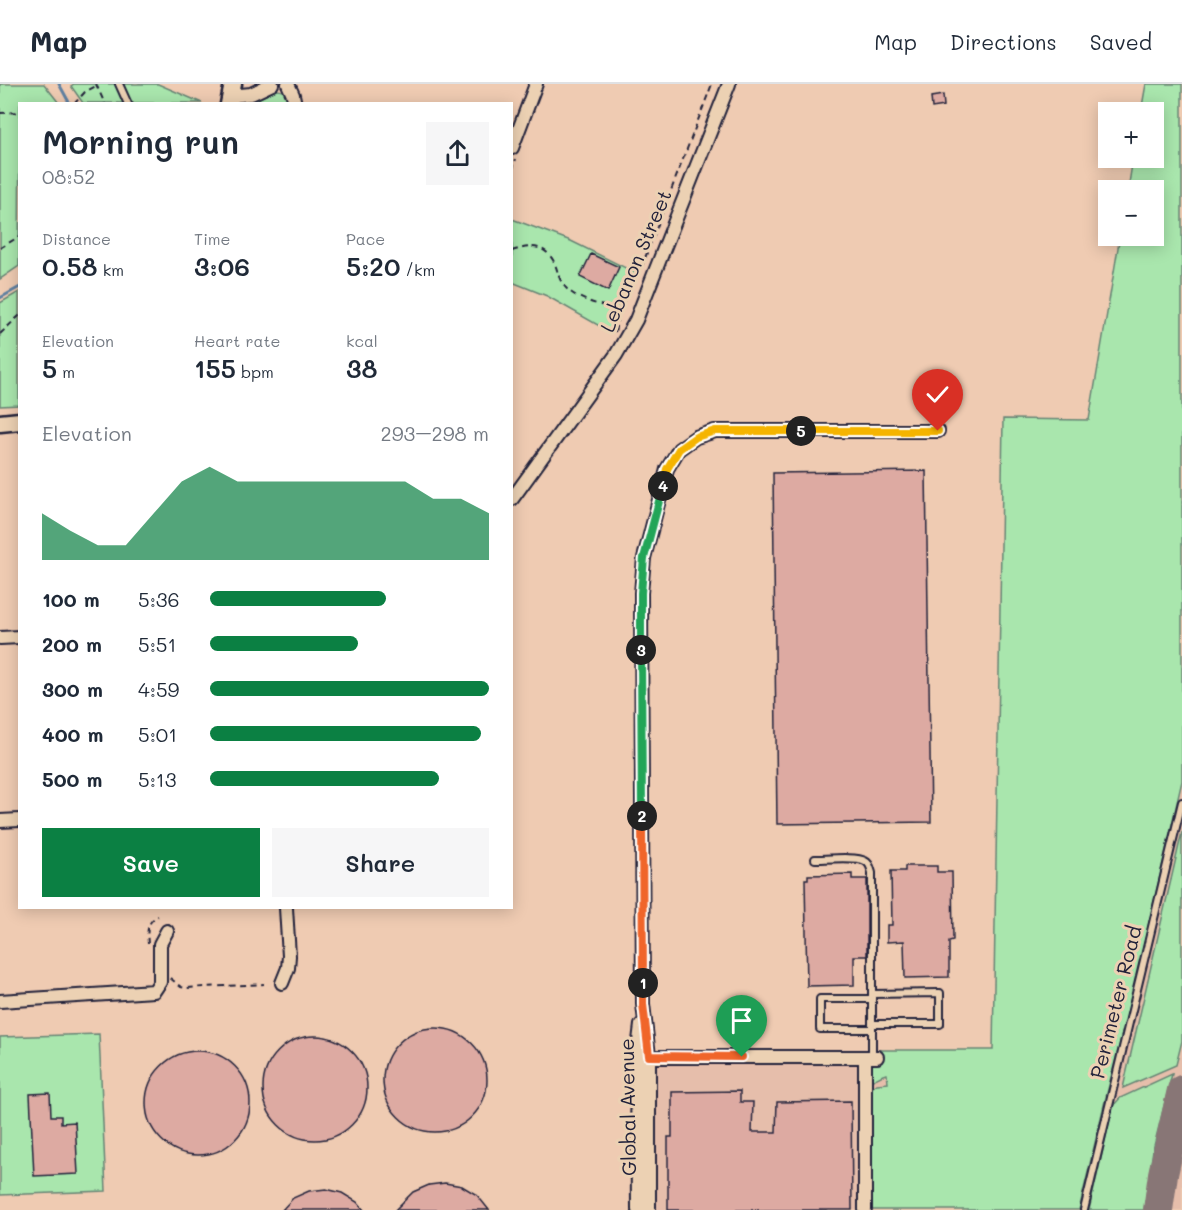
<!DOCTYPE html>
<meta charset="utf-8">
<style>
:root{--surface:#fff;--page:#f6f6f7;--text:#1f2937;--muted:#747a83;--line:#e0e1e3;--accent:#0b8043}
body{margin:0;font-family:Mali,sans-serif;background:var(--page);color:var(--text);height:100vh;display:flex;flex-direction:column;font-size:22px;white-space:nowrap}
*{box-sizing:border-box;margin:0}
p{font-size:20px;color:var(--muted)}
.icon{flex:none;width:33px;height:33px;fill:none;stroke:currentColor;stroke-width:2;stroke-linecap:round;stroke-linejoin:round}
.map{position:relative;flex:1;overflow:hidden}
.panel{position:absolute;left:18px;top:18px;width:495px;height:807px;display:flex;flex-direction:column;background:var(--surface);border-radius:0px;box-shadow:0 3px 15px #0003}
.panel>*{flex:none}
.fabs{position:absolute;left:1098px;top:18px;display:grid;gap:12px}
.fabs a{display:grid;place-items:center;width:66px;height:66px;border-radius:0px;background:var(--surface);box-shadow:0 3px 15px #0003;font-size:30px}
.pin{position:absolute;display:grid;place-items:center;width:51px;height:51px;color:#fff;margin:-62px -26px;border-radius:50% 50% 50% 0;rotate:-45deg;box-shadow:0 0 6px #0007}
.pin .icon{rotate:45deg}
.km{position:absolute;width:30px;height:30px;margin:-15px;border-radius:50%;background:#222;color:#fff;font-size:16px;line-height:30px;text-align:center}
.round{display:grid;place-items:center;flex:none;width:63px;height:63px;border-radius:0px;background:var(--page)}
.headline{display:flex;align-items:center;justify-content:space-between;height:102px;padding:0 24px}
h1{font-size:33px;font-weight:600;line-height:45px}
.stats{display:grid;grid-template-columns:repeat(3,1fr);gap:9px;height:102px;padding:6px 24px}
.stats div{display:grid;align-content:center}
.stats b{font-size:26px;font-weight:600}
.stats small{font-size:16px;font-weight:400}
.stats p{font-size:16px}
.chart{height:168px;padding:12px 24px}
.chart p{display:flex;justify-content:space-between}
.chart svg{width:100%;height:108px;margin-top:6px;fill:var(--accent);opacity:.7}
.primary-button{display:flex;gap:12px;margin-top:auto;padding:12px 24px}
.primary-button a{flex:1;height:69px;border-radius:0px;background:var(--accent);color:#fff;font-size:24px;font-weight:600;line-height:69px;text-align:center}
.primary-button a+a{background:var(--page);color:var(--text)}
ul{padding:0 24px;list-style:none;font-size:20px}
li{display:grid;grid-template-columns:96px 72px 1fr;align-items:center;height:45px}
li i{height:15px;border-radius:8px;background:var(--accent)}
header{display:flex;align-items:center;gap:36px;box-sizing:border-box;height:84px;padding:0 30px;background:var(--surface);border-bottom:2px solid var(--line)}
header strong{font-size:28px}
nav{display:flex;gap:33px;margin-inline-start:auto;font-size:21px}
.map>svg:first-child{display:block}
.built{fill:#e6beab}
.green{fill:#a9e6ad;stroke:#668474;stroke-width:1.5}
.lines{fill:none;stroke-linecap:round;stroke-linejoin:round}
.stream{stroke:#5f81a2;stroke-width:3}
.taxiway{stroke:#887676;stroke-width:30}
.building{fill:#ddaaa2;stroke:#22223b;stroke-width:1.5}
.service-casing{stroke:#22223b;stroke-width:10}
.minor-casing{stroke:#22223b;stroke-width:16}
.secondary-casing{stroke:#22223b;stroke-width:21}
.path{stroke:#22223b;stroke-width:2;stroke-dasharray:6 4.5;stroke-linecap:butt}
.service{stroke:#ecd1b3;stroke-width:6}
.minor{stroke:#ecd1b3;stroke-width:12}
.secondary{stroke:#ecd1b3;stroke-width:16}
.split-1-casing{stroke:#fff;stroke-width:12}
.split-2-casing{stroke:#fff;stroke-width:12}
.split-3-casing{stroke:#fff;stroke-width:12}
.split-4-casing{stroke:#fff;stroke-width:12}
.split-5-casing{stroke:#fff;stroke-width:12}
.split-6-casing{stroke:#fff;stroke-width:12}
.split-1{stroke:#f0652b;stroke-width:8}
.split-2{stroke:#f0652b;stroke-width:8}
.split-3{stroke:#22a559;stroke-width:8}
.split-4{stroke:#22a559;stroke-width:8}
.split-5{stroke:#f5b400;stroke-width:8}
.split-6{stroke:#f5b400;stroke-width:8}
.labels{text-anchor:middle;stroke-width:6;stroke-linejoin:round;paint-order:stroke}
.street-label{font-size:20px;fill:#22223b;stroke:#ecd1b3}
</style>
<header>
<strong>Map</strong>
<nav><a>Map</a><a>Directions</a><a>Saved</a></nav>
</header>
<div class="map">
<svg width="1182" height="1126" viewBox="0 0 1182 1126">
<rect width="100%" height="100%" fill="#efcbb2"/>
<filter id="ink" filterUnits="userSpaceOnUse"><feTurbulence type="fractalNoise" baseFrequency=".0167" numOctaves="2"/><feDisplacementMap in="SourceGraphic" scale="12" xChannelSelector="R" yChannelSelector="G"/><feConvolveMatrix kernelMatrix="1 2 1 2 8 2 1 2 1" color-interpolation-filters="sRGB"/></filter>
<g filter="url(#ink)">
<path class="built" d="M1182,673V1126H656L657,965L1111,967Z"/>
<path class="green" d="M0,0H44L59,19L20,20L19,182L0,195Z
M74,0H158L202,19H83L71,2Z
M1146,0H1182V697L1133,907L1104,1021L1079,1126H870L869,1006L877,1000L888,999L887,990C882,990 876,996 869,997L870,980H879V966H993L1003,335L1089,336L1120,152H1154V106H1128L1133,74H1154V28H1141Z
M275,6C284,5 288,11 291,20H248Z
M512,135L571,157L636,189L610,248L547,212L512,198Z
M19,208V321L0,322V219Z
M1182,748V957L1176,981L1123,1004Z
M99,950L106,1107L0,1111V953Z
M1172,990L1153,1066L1144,1126H1089L1113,1022L1120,1014Z"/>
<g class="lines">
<path class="stream" d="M59,0L70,20
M0,214L20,203"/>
<path class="taxiway" d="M1158,1126L1163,1090L1182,1006"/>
</g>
<path class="building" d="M943,11L944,22L932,24L931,13Z
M591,170L619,183L608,207L580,193Z
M926,387L931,738L777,740L773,389Z
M905,782H937V788H952L953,856L949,857V893L905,894L904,857L887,858V841H892L891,787H905Z
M852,790V795H867V872H854V901L807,902L805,795H808V791Z
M383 996a52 52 0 1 1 104 0a52 52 0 1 1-104 0Z
M263 1004a52 52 0 1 1 104 0a52 52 0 1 1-104 0Z
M146 1019a52 52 0 1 1 104 0a52 52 0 1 1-104 0Z
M740,1007V1018H753L752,1048H776L777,1018L851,1017L852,1126H668V1053H672V1008Z
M50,1009L51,1032H61V1039L75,1038L78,1090L34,1092L30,1010Z
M445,1099L462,1102L477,1111L489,1126H395L413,1108L429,1101Z
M326,1105L342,1109L357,1118L364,1126H282L293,1114L309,1107Z"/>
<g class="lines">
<g class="service-casing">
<path id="service" d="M119,0L128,20
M815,775C826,775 857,772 865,777C870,779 871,785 872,789V973
M872,940H940V909L872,910
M872,945H820V915H872
M1084,1126L1182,718"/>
</g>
<g class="minor-casing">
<path id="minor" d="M288,0L293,11L295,20
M230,12L251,10L272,0
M512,64L536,0
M512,415L616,271L636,236L643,218L729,0
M0,554L20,553
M0,737L20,736
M282,899L288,884L289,872L286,824
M0,917L154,907L160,898V860L167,847
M637,973H877
M865,973V1126
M638,1126L637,973L641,941
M649,1126V972L643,920L641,509L644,474L667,385L679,365L696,353L715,347H938"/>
</g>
<g class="secondary-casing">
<path id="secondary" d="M229,20L233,0
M0,339L20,337"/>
</g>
<path class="path" d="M96,0L105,20
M74,20L85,8L96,2
M0,29L20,28
M512,87L516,75
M0,164L20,152
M512,167C527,162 543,159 553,176C559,187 557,195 567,205C580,217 602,222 619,225
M615,248L621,217L630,192H634L640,187L712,0
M0,250L20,231
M148,860C147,848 146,838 158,832
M170,894L181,903L186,904L264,900"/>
<use href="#service" class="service"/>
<use href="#minor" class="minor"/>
<use href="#secondary" class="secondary"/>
</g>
</g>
<g class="lines" filter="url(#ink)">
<g class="split-1-casing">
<path id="split-1" d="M643,899V920L649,972L742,973"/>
</g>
<g class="split-2-casing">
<path id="split-2" d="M642,732L643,899"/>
</g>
<g class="split-3-casing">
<path id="split-3" d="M641,566L642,732"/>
</g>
<g class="split-4-casing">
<path id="split-4" d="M641,566V509L644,474L663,402"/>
</g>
<g class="split-5-casing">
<path id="split-5" d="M663,402L667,385L679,365L696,353L715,347H801"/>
</g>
<g class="split-6-casing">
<path id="split-6" d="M801,347H938"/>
</g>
<use href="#split-1" class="split-1"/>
<use href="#split-2" class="split-2"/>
<use href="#split-3" class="split-3"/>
<use href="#split-4" class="split-4"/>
<use href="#split-5" class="split-5"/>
<use href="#split-6" class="split-6"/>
</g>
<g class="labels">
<g class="street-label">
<text transform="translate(636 177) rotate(-67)" y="7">Lebanon Street</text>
<text transform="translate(1116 918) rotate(-76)" y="7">Perimeter Road</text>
<text transform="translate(628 1023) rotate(-91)" y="7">Global Avenue</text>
</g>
</g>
</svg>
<div class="fabs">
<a>+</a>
<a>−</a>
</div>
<div class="pin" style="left:742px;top:973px;background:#1e9e55"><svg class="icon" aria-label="arrive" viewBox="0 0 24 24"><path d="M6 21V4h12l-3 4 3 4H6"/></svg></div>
<div class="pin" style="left:938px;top:347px;background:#d93025"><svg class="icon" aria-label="check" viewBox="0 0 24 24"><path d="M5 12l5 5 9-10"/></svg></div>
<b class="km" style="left:643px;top:899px">1</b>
<b class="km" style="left:642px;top:732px">2</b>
<b class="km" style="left:641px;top:566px">3</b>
<b class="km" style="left:663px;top:402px">4</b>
<b class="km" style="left:801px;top:347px">5</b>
<section class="panel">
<div class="headline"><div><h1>Morning run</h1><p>08:52</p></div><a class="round"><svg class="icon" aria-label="share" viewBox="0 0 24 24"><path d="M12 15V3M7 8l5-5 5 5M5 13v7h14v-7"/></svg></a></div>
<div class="stats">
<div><p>Distance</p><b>0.58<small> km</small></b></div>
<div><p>Time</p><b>3:06</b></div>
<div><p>Pace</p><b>5:20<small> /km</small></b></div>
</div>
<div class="stats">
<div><p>Elevation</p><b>5<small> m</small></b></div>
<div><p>Heart rate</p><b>155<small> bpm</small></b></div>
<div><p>kcal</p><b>38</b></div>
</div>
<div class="chart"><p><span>Elevation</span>293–298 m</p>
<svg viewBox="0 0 160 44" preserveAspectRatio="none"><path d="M0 44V25L10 32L20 38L30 38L40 25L50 12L60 6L70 12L80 12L90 12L100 12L110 12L120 12L130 12L140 19L150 19L160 25V44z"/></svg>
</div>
<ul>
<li><b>100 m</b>5:36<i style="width:63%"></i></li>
<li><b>200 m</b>5:51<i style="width:53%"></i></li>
<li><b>300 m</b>4:59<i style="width:100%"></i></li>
<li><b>400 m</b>5:01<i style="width:97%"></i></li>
<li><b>500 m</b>5:13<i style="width:82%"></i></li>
</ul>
<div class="primary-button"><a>Save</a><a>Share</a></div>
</section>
</div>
